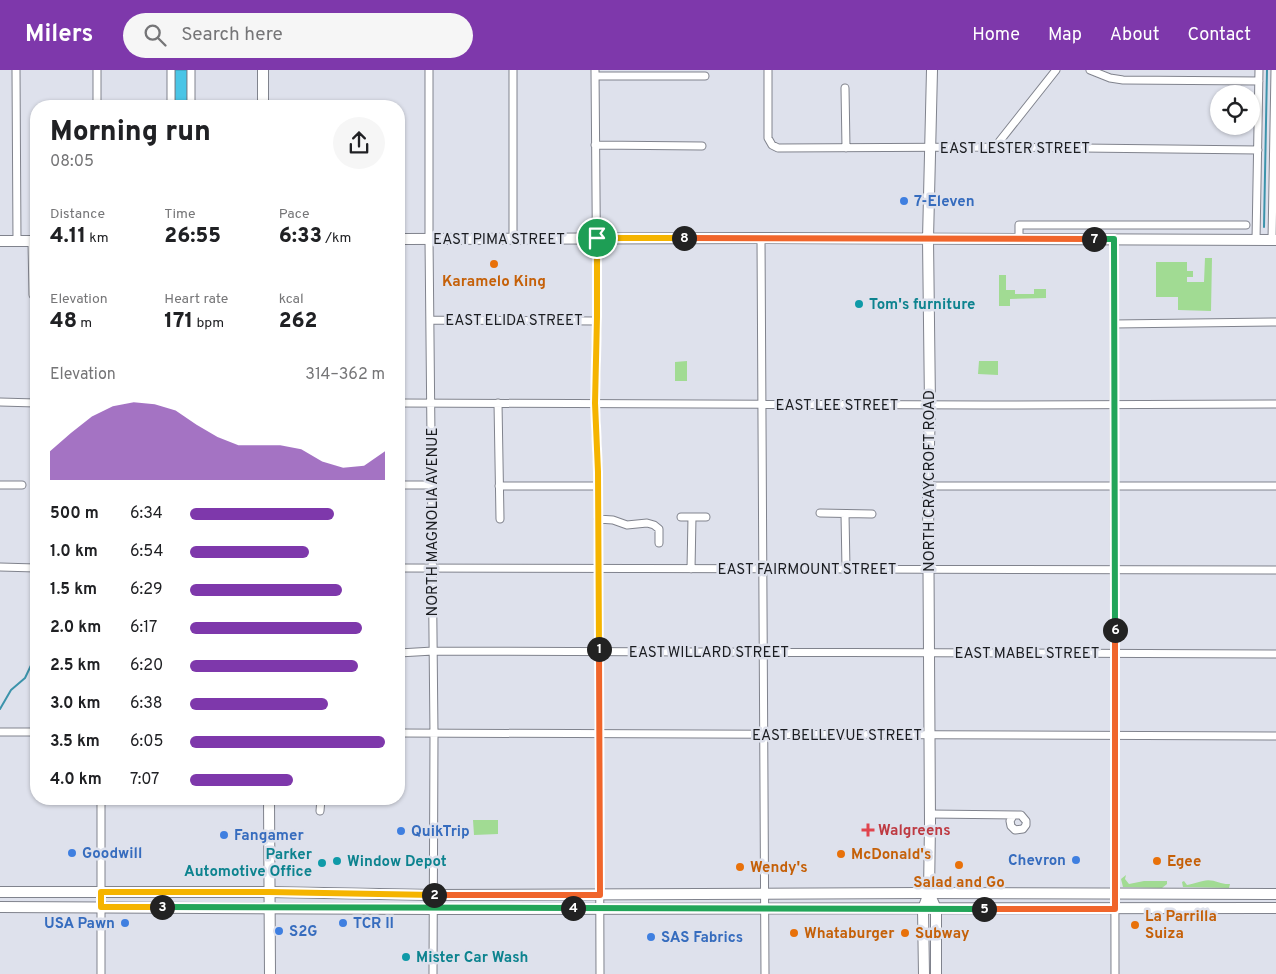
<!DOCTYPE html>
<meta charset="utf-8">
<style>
:root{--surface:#fff;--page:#f6f6f6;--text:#202124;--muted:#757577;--accent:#7e38ab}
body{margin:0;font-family:Overpass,sans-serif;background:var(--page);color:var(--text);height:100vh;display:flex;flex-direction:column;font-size:19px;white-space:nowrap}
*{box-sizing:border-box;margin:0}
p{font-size:16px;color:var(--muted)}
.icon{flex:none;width:28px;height:28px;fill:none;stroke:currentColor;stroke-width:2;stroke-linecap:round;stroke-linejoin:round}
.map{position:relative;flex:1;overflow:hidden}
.details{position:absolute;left:30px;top:30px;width:375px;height:705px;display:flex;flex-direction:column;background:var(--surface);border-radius:20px;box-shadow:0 1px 4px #0004}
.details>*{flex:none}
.fabs{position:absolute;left:1210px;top:15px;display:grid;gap:10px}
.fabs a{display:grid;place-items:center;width:50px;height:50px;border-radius:50%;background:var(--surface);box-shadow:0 1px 4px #0004;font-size:25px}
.pin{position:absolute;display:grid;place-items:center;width:42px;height:42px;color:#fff;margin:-21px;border:2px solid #fff;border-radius:50%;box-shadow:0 1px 5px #0007}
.km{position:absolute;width:25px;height:25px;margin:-12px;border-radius:50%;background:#222;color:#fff;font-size:14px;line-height:25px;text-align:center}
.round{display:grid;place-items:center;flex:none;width:52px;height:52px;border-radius:26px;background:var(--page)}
.head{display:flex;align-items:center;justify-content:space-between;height:85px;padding:0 20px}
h1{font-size:28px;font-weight:800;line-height:38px}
.figures{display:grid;grid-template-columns:repeat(3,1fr);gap:8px;height:85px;padding:5px 20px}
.figures div{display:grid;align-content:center}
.figures b{font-size:21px;font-weight:800}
.figures small{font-size:14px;font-weight:400}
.figures p{font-size:14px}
.chart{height:140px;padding:10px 20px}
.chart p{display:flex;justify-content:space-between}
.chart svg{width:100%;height:90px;margin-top:5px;fill:var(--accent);opacity:.7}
ul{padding:0 20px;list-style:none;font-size:16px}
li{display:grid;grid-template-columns:80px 60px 1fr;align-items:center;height:38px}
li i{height:12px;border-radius:6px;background:var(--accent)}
header{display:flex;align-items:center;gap:30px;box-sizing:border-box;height:70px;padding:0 25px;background:var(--accent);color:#fff}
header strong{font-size:24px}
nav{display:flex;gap:28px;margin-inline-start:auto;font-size:18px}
.search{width:350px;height:45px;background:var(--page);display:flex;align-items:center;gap:12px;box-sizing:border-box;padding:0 18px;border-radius:28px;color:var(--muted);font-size:19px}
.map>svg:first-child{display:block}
.green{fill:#a1db93}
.water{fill:#4ac5e6;stroke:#3c93ab}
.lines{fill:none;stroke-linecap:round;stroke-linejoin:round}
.stream{stroke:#3c93ab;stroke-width:2}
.street-casing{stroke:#80838d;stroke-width:9}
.secondary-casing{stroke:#80838d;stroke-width:12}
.primary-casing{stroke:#80838d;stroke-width:12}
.street{stroke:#fff;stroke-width:7}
.secondary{stroke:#fff;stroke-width:10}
.primary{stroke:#fff;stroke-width:10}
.split-1-casing{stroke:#fff;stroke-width:10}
.split-2-casing{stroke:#fff;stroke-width:10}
.split-3-casing{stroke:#fff;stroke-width:10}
.split-4-casing{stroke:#fff;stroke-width:10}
.split-5-casing{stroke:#fff;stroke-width:10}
.split-6-casing{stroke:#fff;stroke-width:10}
.split-7-casing{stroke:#fff;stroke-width:10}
.split-8-casing{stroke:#fff;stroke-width:10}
.split-9-casing{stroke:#fff;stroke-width:10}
.split-1{stroke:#f5b400;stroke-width:6}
.split-2{stroke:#f0652b;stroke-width:6}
.split-3{stroke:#f5b400;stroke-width:6}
.split-4{stroke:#22a559;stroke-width:6}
.split-5{stroke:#22a559;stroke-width:6}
.split-6{stroke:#f0652b;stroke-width:6}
.split-7{stroke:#22a559;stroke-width:6}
.split-8{stroke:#f0652b;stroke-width:6}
.split-9{stroke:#f5b400;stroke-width:6}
.shop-dot{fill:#3f7fe0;stroke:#dee1ec;stroke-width:2}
.food-dot{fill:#e8710a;stroke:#dee1ec;stroke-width:2}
.culture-dot{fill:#0f9aa8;stroke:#dee1ec;stroke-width:2}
.health-dot{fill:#e0444e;stroke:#dee1ec;stroke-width:2}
.labels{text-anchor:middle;stroke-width:5;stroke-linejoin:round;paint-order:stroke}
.street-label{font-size:15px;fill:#1b1d21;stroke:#dee1ec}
.shop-label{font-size:15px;font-weight:bold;fill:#366cbe;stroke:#dee1ec;text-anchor:start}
.food-label{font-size:15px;font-weight:bold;fill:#c56008;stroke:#dee1ec;text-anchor:start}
.culture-label{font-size:15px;font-weight:bold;fill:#0d838f;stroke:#dee1ec;text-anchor:start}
.health-label{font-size:15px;font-weight:bold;fill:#be3a42;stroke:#dee1ec;text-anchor:start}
</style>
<header>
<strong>Milers</strong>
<div class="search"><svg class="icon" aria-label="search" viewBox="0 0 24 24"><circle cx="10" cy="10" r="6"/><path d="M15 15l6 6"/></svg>Search here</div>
<nav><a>Home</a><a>Map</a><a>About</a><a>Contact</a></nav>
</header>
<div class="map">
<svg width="1276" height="904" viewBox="0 0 1276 904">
<rect width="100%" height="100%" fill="#dee1ec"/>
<path class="green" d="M1205,188H1212L1211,241L1178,240V227H1156V192H1187V201H1193V207H1187V212H1204Z
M999,205H1006V220H1015V224H1034V219H1046V228L1010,229V236H999Z
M687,291V311H675V292Z
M979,291H998V305L978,304Z
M473,750H498V764L474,765Z
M1126,805L1125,809L1129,814L1144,811H1167V814L1162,818L1123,817L1121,809Z
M1184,811L1187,815C1194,814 1197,812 1203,811C1213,808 1221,815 1230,814L1229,818L1183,817L1182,812Z"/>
<path class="water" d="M175,0H187V36H175Z"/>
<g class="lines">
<path class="stream" d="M1264,157L1267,0
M0,639L11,620L25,608L34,589L36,568"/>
<g class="street-casing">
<path id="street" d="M16,0L17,171
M97,0V36
M171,0V36
M191,0V36
M429,0V169L434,664L433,904
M513,0V169
M595,0L597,247L595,333L598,403L599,581L600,904
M768,0V68L772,75L778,78L995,77L1258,80
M1090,0L1110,8L1123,10L1259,11
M595,6H705
M845,18L846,78
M595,75L702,76
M995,77L1056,0
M761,168L765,904
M1019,169V155H1246
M1114,169L1115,904
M1256,170L1259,0
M1272,170L1275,0
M32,171L33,225
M430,250L597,251
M1114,254L1276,252
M0,332L36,333
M399,333L985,335L1276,334
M498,333L500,449
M0,415H22
M399,415H432
M499,416H597
M928,416H1276
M820,443L872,444
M845,444L846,499
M681,447H706
M598,449L613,450L627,455L647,453L654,455L659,459V473
M0,497L36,498
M399,498L1276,500
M691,499L692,447
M399,583L433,581L1276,584
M0,662H36
M399,663L1276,666
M320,741L321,729
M929,744L1021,745L1026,751V755L1023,759L1015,760L1011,756L1010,751L1013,746
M101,904V729"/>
</g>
<g class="secondary-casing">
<path id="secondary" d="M263,36V0
M399,169L763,168L1276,170
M0,171H36
M269,729L270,904
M929,823L936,839V904
M924,904L923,839L929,823L930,753L928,416L930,335L928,169L932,0"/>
</g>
<g class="primary-casing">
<path id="primary" d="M0,822H269L434,825L922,823L1276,824
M0,837L433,839L1276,838"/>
</g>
<use href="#street" class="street"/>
<use href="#secondary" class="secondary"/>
<use href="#primary" class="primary"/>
</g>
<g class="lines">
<g class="split-1-casing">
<path id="split-1" d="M597,168V247L595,333L598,402L599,579"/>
</g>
<g class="split-2-casing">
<path id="split-2" d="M434,825H600L599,579"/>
</g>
<g class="split-3-casing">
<path id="split-3" d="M162,837H101V822H269L434,825"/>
</g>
<g class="split-4-casing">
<path id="split-4" d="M162,837L573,838"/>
</g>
<g class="split-5-casing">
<path id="split-5" d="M573,838L984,839"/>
</g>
<g class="split-6-casing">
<path id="split-6" d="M984,839H1115V560"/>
</g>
<g class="split-7-casing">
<path id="split-7" d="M1094,169H1114L1115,560"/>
</g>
<g class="split-8-casing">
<path id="split-8" d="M684,168L1094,169"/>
</g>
<g class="split-9-casing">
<path id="split-9" d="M597,168H684"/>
</g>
<use href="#split-1" class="split-1"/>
<use href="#split-2" class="split-2"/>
<use href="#split-3" class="split-3"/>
<use href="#split-4" class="split-4"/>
<use href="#split-5" class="split-5"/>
<use href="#split-6" class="split-6"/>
<use href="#split-7" class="split-7"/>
<use href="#split-8" class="split-8"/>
<use href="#split-9" class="split-9"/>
</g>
<g class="shop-dot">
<circle cx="904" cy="131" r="5"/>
<circle cx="401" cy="761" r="5"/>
<circle cx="224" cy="765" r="5"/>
<circle cx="72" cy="783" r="5"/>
<circle cx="1076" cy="790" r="5"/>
<circle cx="125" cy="853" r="5"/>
<circle cx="343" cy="853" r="5"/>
<circle cx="279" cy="861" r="5"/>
<circle cx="651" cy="867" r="5"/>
</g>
<g class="food-dot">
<circle cx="494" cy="194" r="5"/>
<circle cx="841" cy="784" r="5"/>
<circle cx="1157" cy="791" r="5"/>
<circle cx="959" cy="795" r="5"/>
<circle cx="740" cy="797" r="5"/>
<circle cx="1135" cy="855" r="5"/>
<circle cx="794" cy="863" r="5"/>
<circle cx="905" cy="863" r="5"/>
</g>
<g class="culture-dot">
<circle cx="859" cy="234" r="5"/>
<circle cx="337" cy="791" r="5"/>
<circle cx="322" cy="793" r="5"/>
<circle cx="406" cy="887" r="5"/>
</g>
<path class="health-dot" d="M865.5 752.5h5v5h5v5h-5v5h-5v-5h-5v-5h5z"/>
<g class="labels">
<g class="street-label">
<text x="1015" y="83">EAST LESTER STREET</text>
<text x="499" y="174">EAST PIMA STREET</text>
<text x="514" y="255">EAST ELIDA STREET</text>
<text x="837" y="340">EAST LEE STREET</text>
<text transform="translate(929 411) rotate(-90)" y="5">NORTH CRAYCROFT ROAD</text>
<text transform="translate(432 452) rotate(-90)" y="5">NORTH MAGNOLIA AVENUE</text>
<text x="807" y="504">EAST FAIRMOUNT STREET</text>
<text x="709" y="587">EAST WILLARD STREET</text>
<text x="1027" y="588">EAST MABEL STREET</text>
<text x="837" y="670">EAST BELLEVUE STREET</text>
</g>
<g class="shop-label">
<text x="914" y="136">7-Eleven</text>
<text x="411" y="766">QuikTrip</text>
<text x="234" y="770">Fangamer</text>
<text x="82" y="788">Goodwill</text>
<text x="1066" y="795" text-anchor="end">Chevron</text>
<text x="115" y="858" text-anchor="end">USA Pawn</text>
<text x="353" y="858">TCR II</text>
<text x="289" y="866">S2G</text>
<text x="661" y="872">SAS Fabrics</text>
</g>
<g class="food-label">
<text x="494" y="216" text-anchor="middle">Karamelo King</text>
<text x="851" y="789">McDonald's</text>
<text x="1167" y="796">Egee</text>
<text x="750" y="802">Wendy's</text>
<text x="959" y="817" text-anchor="middle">Salad and Go</text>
<text x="1145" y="851">La Parrilla<tspan x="1145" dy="17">Suiza</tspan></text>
<text x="804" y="868">Whataburger</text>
<text x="915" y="868">Subway</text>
</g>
<g class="culture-label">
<text x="869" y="239">Tom's furniture</text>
<text x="312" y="789" text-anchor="end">Parker<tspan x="312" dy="17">Automotive Office</tspan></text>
<text x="347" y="796">Window Depot</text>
<text x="416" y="892">Mister Car Wash</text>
</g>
<g class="health-label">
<text x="878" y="765">Walgreens</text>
</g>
</g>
</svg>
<div class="fabs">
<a><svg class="icon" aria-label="locate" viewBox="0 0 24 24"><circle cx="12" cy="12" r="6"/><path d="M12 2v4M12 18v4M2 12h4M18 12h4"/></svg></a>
</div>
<div class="pin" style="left:597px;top:168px;background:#1e9e55"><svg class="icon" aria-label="arrive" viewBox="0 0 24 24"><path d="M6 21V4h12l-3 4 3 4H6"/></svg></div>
<b class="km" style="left:599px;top:579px">1</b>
<b class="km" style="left:434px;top:825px">2</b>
<b class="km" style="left:162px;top:837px">3</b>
<b class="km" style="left:573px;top:838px">4</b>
<b class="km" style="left:984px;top:839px">5</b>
<b class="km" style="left:1115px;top:560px">6</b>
<b class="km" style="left:1094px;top:169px">7</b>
<b class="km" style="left:684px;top:168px">8</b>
<section class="details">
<div class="head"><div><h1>Morning run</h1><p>08:05</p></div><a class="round"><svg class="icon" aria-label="share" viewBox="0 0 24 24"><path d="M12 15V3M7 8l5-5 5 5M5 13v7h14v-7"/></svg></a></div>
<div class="figures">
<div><p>Distance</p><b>4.11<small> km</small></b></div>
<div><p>Time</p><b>26:55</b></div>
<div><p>Pace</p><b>6:33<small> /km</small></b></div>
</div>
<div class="figures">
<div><p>Elevation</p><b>48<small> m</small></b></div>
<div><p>Heart rate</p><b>171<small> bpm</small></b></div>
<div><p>kcal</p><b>262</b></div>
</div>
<div class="chart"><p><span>Elevation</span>314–362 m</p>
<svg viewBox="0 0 160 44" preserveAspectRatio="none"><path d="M0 44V30L10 21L20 13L30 8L40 6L50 7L60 10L70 17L80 23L90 27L100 27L110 27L120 29L130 35L140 38L150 37L160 30V44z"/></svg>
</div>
<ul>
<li><b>500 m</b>6:34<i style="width:74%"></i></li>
<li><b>1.0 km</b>6:54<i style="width:61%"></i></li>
<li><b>1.5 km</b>6:29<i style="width:78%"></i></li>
<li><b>2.0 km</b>6:17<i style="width:88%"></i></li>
<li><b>2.5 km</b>6:20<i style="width:86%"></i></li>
<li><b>3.0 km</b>6:38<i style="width:71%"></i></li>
<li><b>3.5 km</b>6:05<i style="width:100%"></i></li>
<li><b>4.0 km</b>7:07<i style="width:53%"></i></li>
</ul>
</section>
</div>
